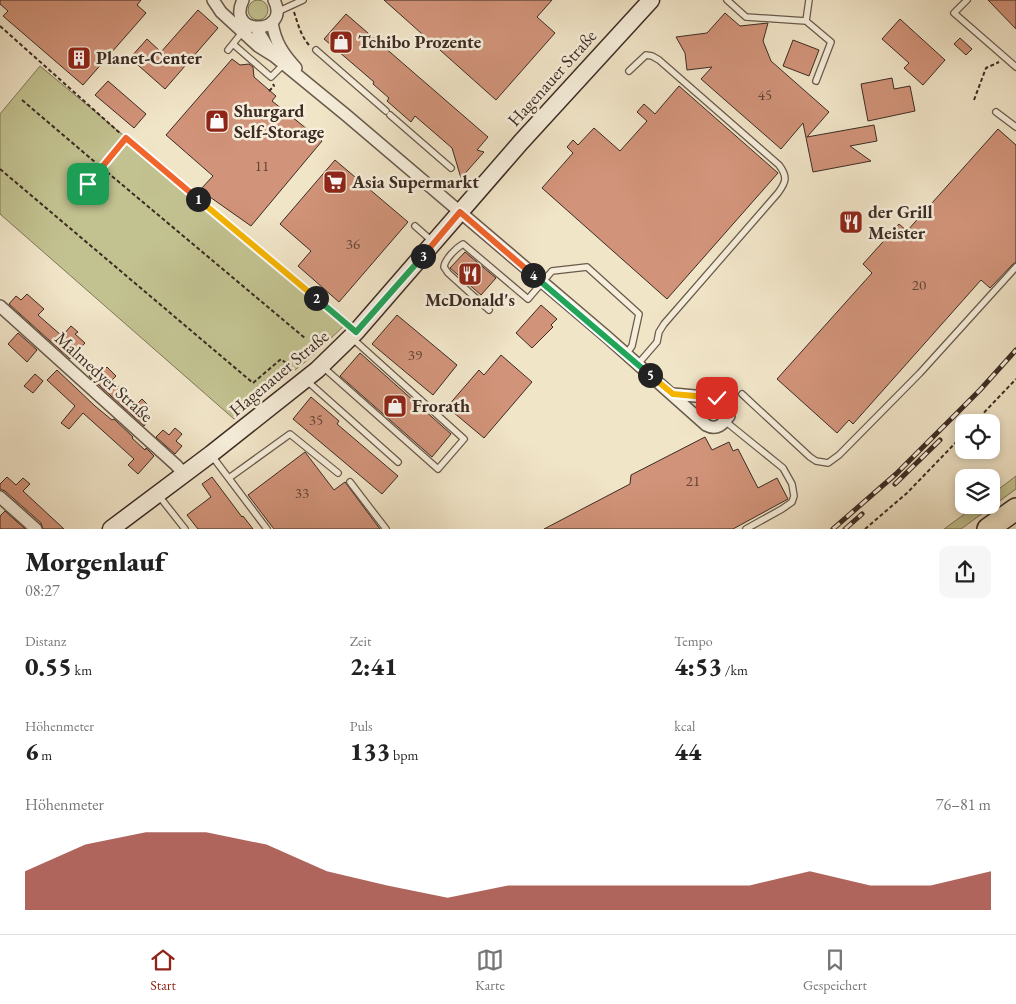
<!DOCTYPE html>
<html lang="de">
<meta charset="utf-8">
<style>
:root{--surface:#fff;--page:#f6f6f6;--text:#222;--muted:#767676;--line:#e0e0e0;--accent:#8f2418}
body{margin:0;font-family:"EB Garamond",serif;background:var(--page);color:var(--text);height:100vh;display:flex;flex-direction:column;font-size:19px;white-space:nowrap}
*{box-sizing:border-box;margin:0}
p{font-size:16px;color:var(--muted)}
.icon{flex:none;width:28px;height:28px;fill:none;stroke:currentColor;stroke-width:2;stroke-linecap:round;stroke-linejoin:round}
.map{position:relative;height:529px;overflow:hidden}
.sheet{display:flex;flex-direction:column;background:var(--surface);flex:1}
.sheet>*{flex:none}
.buttons{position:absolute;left:955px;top:414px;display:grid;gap:10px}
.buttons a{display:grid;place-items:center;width:45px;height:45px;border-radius:10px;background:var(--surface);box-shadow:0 2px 8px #0003;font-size:25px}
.pin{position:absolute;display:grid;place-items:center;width:42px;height:42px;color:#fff;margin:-21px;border-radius:10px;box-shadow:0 2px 8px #0006}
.km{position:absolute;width:25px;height:25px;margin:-12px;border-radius:50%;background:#222;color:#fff;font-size:14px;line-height:25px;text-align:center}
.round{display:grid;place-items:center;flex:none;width:52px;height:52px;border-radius:10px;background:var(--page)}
.head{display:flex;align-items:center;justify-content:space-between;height:85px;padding:0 25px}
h1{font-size:28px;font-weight:800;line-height:38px}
.stats{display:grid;grid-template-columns:repeat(3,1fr);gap:8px;height:85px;padding:5px 25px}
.stats div{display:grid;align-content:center}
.stats b{font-size:25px;font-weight:800}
.stats small{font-size:14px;font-weight:400}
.stats p{font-size:14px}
.chart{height:140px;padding:10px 25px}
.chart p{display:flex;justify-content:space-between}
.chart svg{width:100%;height:90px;margin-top:5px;fill:var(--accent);opacity:.7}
.tab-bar{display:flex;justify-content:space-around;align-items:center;height:70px;border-top:1px solid var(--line);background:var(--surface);font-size:14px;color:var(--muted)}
.tab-bar a{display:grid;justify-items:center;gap:2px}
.tab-bar .selected{color:var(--accent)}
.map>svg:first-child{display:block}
.green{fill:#c2c290;stroke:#7f765a}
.building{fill:#d19379;stroke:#3c2b23}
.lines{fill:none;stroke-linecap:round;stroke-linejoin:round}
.lane-casing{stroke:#695a4c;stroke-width:8}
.street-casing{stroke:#695a4c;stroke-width:14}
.secondary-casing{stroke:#3c2b23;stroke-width:19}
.highway-casing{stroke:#3c2b23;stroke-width:24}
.path{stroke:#3c2b23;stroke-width:2;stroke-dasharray:4 2.5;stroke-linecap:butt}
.lane{stroke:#f6eedb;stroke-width:5.5}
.street{stroke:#f6eedb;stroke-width:11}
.secondary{stroke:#f6eedb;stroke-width:16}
.highway{stroke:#f1e5c8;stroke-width:21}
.rail-casing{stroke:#3c2b23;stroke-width:5}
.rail{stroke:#f6eedb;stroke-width:3;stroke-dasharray:9;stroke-linecap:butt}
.split-1-casing{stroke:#fff;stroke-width:10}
.split-2-casing{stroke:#fff;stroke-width:10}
.split-3-casing{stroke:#fff;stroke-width:10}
.split-4-casing{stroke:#fff;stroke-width:10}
.split-5-casing{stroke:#fff;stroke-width:10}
.split-6-casing{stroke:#fff;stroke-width:10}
.split-1{stroke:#f0652b;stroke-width:6}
.split-2{stroke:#f5b400;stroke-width:6}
.split-3{stroke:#22a559;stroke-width:6}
.split-4{stroke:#f0652b;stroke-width:6}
.split-5{stroke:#22a559;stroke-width:6}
.split-6{stroke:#f5b400;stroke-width:6}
.labels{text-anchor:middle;stroke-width:5;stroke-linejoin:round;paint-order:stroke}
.number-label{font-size:15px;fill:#614538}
.poi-label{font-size:18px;font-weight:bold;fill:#3c2b23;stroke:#f6eedb;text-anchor:start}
.street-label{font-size:18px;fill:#3c2b23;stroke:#f6eedb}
</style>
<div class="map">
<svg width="1016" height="529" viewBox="0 0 1016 529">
<rect width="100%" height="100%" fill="#f1e5c8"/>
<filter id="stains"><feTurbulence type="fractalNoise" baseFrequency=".004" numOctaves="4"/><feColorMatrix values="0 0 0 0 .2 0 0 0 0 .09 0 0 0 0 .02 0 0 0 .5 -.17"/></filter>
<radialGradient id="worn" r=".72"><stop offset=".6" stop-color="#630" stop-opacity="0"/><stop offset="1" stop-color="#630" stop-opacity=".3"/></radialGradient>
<path class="green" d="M248 10a10 10 0 1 1 20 0a10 10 0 1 1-20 0Z
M40,66L348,322L310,358L234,419L0,214V114Z
M1016,476V489L961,529H944L977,505H991V495Z"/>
<path class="building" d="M0,0H141L137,5L146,13L83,85L3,16L8,11L0,4Z
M384,0H552L537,17L555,33L496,100Z
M988,0H1016V29Z
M198,10L218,28L165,89L130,58L147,39L161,52Z
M725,13L740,26L768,23L763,41L771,61L829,112L807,137L874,125L877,141L850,146L871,161L813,172L803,123L781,149L701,79L712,67L687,70L685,53L676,37L707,33Z
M346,14L488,137L477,150L484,152L461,178L452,148L415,116L411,122L387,101L389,98L373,84L374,82L324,39Z
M900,19L945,60L923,85L904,68L909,63L882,39Z
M960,38L972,49L966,55L954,44Z
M793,40L819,50L809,76L783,66Z
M232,59L240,65L249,64L253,67L254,77L276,96L272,101L322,141L251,226L200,190L213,176L166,135Z
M892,78L894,89L910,86L915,111L868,121L861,84Z
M108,81L146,114L134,128L95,95Z
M679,86L778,173L667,299L542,188L573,153L567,147L573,140L578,145L594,128L620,151L647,121L637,112L644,104L655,114Z
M998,129L1016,145V262L1013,264L990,288L981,280L853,424L849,420L837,433L777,379L872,273L863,264L899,224L907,231Z
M335,160L408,222L339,302L298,266L311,251L280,224Z
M465,252L496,278L481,295L450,268Z
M27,294L44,309L38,315L62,336L71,326L78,332L75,334L85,343L70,359L9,304L16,296L21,300Z
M541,305L557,319L551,325L553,327L532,348L516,333Z
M397,315L457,365L433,395L372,344Z
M18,333L37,350L27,362L8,344Z
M360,353L451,434L432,457L340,376Z
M501,355L532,382L484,438L447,407L479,370L484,375Z
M107,367L116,376L112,380L137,404L142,399L150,407L145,412L151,417L144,426L89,376L96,368L101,373Z
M57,370L95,406L112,420L114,419L133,437L132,438L145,450L146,448L154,456L138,474L128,465L134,459L83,413L69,429L61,423L75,406L47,380Z
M35,374L43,381L33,393L24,386Z
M311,397L339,421L337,424L398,476L382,494L293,419Z
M175,428L182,434L176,441L182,446L175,454L156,437L163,430L169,435Z
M705,437L712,450L729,442L733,451L738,449L758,488L777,478L788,499L733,529H544L630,484L631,475Z
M305,452L334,490L345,482L380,529H274L248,495Z
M7,477L16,485L23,478L30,484L23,491L64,529H43L41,523L5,491L0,489V484Z
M212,477L242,517L243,516L253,529H198L187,515L211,497L202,484Z
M5,511L25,529H0V516Z"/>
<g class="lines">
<g class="lane-casing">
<path id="lane" d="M727,0L746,17L806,21
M809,0L806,21L831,42L816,81
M967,0L954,13L1016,67
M277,12L303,0
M233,44L271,77L283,65
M228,50L244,30
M316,50L386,111
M629,71L646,55L652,56L659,60L779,165C788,177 786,182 778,193L664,324L659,332L657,342L638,364
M996,112L1016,127
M390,115L451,168
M88,184L126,139L355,330
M415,226L432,241
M489,310L448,273L444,267C445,259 456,248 463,244L528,299L552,271L587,267L639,314L632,346L626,354
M323,367L438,469L464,439L353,339
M306,380L398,462
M742,394L810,457L816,461L828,463L839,455L920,373L1016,267
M725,421L783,468L792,484L794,496L792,502L782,509L746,529
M212,456L267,529
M229,478L290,434L338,473
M350,482L386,529
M159,496L185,529"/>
</g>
<g class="street-casing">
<path id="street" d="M213,0L221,12L258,46L274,56L346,115L607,337L706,425C717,431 723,424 729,416V406L717,398L673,394
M243,0C225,37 292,35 274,0
M272,22C275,42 283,54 296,68
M256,28L272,54
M0,306L176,465L184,474
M0,497L36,529"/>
</g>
<g class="secondary-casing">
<path id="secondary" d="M111,529L211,454L317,370L356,332L521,142L651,0"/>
</g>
<g class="highway-casing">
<path id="highway" d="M988,529L1016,509"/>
</g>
<path class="path" d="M294,12C298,24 301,37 310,46
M0,26L121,134
M269,91L274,86L273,84
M22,100L96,163
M974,100L986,68L999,62
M0,169L253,383L281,359L286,363
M107,172L306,339
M975,422L1016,379
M865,529L907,493L964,434"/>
<use href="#lane" class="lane"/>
<use href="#street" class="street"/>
<use href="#secondary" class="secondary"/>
<use href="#highway" class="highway"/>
<g class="rail-casing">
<path id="rail" d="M895,484L940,440
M833,529L896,474L980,390L1016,350
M845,529L862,514"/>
</g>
<use href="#rail" class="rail"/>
</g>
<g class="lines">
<g class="split-1-casing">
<path id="split-1" d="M88,184L126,138L198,199"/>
</g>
<g class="split-2-casing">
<path id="split-2" d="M198,199L316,298"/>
</g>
<g class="split-3-casing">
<path id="split-3" d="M316,298L356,332L423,256"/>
</g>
<g class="split-4-casing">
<path id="split-4" d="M423,256L460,212L533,275"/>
</g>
<g class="split-5-casing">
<path id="split-5" d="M533,275L650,375"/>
</g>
<g class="split-6-casing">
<path id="split-6" d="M650,375L673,394L717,398"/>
</g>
<use href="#split-1" class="split-1"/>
<use href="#split-2" class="split-2"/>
<use href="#split-3" class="split-3"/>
<use href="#split-4" class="split-4"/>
<use href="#split-5" class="split-5"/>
<use href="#split-6" class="split-6"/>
</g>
<defs>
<g id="shop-square" transform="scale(1.25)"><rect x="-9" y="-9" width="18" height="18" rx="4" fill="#8f2418" stroke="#f6eedb"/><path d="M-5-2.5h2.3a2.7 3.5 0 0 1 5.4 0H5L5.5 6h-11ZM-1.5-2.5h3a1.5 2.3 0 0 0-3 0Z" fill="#fff"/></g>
<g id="building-square" transform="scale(1.25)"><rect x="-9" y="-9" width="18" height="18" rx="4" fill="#8f2418" stroke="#f6eedb"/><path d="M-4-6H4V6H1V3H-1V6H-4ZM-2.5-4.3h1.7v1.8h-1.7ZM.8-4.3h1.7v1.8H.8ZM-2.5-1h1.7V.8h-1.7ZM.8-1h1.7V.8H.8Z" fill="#fff"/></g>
<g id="supermarket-square" transform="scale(1.25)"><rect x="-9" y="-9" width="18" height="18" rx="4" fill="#8f2418" stroke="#f6eedb"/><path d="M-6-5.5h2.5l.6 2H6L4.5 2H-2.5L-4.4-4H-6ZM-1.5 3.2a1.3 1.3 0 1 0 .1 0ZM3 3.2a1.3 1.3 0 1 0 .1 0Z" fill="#fff"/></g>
<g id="restaurant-square" transform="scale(1.25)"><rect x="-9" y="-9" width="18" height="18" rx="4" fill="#8f2418" stroke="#f6eedb"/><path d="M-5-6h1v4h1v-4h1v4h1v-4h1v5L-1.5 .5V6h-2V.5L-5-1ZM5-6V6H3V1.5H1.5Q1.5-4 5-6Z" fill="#fff"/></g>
</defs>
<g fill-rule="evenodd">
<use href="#shop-square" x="341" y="42"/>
<use href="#building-square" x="79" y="58"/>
<use href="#shop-square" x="217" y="121"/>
<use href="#supermarket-square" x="335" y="182"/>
<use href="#restaurant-square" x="851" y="222"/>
<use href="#restaurant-square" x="470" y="274"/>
<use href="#shop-square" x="395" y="406"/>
</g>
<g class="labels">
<g class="number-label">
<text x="765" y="100">45</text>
<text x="262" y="171">11</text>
<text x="353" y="249">36</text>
<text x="919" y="290">20</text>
<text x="415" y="360">39</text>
<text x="316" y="425">35</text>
<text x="693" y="486">21</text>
<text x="302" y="498">33</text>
</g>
<g class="poi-label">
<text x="358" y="48">Tchibo Prozente</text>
<text x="96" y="64">Planet-Center</text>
<text x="234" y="117">Shurgard<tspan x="234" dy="21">Self-Storage</tspan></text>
<text x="352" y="188">Asia Supermarkt</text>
<text x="868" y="218">der Grill<tspan x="868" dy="21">Meister</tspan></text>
<text x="470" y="306" text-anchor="middle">McDonald's</text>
<text x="412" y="412">Frorath</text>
</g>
<g class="street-label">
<text transform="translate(552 78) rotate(-48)" y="6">Hagenauer Straße</text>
<text transform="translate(279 373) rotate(-40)" y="6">Hagenauer Straße</text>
<text transform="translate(104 377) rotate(42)" y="6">Malmedyer Straße</text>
</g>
</g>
<rect width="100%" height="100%" filter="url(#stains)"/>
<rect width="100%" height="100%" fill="url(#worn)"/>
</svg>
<div class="buttons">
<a><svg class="icon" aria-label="locate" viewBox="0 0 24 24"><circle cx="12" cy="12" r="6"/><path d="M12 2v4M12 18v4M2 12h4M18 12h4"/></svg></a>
<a><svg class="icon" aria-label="layers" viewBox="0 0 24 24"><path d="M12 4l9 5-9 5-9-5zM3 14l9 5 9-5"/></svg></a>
</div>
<div class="pin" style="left:88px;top:184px;background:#1e9e55"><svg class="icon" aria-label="arrive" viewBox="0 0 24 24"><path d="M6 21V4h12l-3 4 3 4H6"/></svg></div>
<div class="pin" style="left:717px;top:398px;background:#d93025"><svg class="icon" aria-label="check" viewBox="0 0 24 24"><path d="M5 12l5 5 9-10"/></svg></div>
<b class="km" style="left:198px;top:199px">1</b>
<b class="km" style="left:316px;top:298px">2</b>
<b class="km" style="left:423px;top:256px">3</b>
<b class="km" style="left:533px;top:275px">4</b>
<b class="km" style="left:650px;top:375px">5</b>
</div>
<section class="sheet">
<div class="head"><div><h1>Morgenlauf</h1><p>08:27</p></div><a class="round"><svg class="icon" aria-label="share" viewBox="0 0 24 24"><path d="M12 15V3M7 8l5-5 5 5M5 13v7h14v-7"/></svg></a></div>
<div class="stats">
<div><p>Distanz</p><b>0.55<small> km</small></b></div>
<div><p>Zeit</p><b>2:41</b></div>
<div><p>Tempo</p><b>4:53<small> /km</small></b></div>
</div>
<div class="stats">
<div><p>Höhenmeter</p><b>6<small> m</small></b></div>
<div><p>Puls</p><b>133<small> bpm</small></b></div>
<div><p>kcal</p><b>44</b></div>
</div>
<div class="chart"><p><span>Höhenmeter</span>76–81 m</p>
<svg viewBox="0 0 160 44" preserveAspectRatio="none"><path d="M0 44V25L10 12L20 6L30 6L40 12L50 25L60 32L70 38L80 32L90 32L100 32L110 32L120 32L130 25L140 32L150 32L160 25V44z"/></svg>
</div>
</section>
<nav class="tab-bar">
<a class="selected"><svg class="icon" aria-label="home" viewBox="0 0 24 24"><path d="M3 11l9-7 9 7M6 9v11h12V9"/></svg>Start</a>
<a><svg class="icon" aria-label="map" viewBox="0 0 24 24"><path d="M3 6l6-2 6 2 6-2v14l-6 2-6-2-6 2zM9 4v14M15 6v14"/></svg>Karte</a>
<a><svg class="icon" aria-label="saved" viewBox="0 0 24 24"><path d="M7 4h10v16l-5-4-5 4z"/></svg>Gespeichert</a>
</nav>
